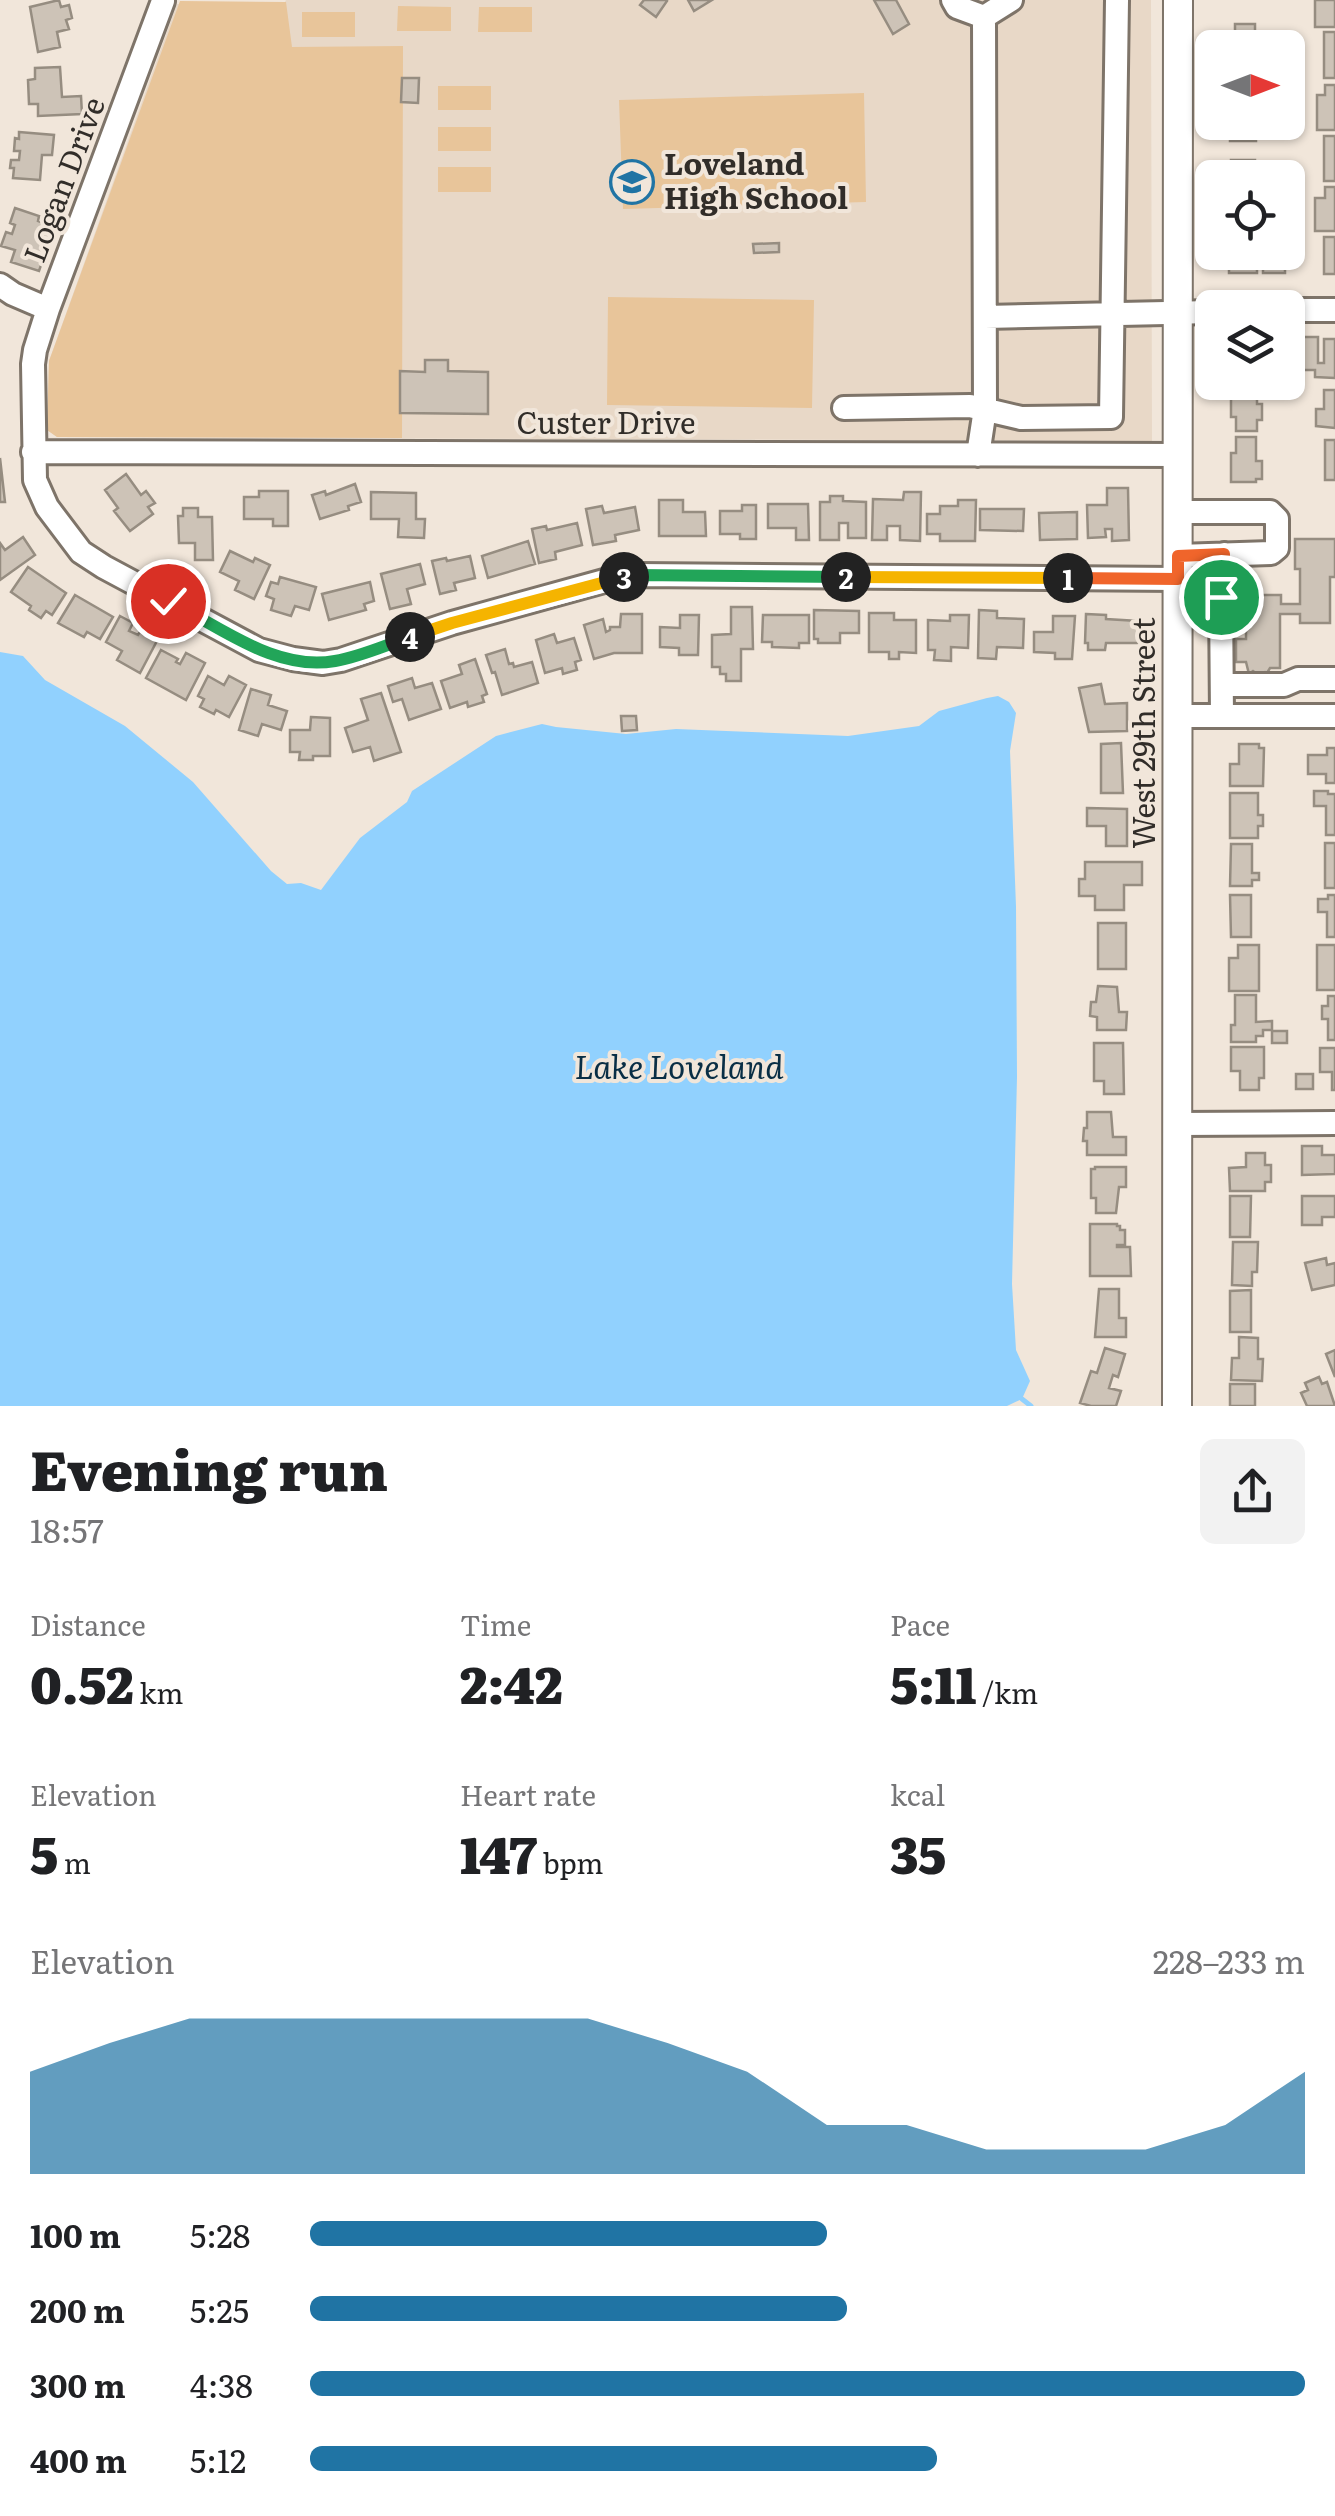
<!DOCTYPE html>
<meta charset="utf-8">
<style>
:root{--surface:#fff;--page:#f2f2f2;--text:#202124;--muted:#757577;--accent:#2074a4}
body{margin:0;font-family:Literata,serif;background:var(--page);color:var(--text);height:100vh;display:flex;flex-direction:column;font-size:38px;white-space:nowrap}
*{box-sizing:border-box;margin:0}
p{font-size:32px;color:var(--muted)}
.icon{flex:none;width:55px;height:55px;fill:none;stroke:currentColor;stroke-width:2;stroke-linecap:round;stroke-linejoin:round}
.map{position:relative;height:1406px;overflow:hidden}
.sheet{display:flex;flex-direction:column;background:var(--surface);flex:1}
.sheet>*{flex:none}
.needle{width:65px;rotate:90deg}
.tools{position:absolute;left:1195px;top:30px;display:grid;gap:20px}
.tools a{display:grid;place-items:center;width:110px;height:110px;border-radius:15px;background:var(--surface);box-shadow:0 2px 8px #0004;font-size:50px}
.pin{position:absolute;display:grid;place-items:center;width:85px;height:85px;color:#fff;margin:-42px;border:5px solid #fff;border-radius:50%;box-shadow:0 2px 10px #0007}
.km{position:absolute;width:50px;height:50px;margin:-25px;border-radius:50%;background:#222;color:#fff;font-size:28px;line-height:50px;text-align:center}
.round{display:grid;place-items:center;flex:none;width:105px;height:105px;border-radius:15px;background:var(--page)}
.head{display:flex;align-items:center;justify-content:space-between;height:170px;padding:0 30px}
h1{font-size:55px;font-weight:800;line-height:75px}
.metrics{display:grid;grid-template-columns:repeat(3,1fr);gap:15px;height:170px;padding:10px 30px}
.metrics div{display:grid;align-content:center}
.metrics b{font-size:50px;font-weight:800}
.metrics small{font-size:28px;font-weight:400}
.metrics p{font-size:28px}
.chart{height:280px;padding:20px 30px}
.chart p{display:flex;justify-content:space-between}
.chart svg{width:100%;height:180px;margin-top:10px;fill:var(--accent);opacity:.7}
ul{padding:0 30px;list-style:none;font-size:32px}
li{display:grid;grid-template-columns:160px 120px 1fr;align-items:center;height:75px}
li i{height:25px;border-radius:12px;background:var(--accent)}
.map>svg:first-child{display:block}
.built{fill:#e8d8c7}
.green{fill:#e8c59a}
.water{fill:#91d1fe}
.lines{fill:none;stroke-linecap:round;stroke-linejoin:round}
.stream{stroke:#91d1fe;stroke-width:5}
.building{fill:#cdc3b7;stroke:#968d81;stroke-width:2.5}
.minor-casing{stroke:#7e7469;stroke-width:28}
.major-casing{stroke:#7e7469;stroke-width:32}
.minor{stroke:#fff;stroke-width:22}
.major{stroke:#fff;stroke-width:28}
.split-1-casing{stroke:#fff;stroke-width:20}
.split-2-casing{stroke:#fff;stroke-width:20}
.split-3-casing{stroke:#fff;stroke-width:20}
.split-4-casing{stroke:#fff;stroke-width:20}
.split-5-casing{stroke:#fff;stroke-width:20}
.split-1{stroke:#f0652b;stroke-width:12}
.split-2{stroke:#f5b400;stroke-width:12}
.split-3{stroke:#22a559;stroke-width:12}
.split-4{stroke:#f5b400;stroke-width:12}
.split-5{stroke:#22a559;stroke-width:12}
.labels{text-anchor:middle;stroke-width:8;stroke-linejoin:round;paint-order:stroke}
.poi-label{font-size:30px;font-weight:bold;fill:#312d29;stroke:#f1e6da;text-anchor:start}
.street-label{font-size:30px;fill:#312d29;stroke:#f1e6da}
.water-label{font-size:32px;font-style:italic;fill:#092e45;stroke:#f1e6da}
</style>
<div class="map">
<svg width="1335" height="1406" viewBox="0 0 1335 1406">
<rect width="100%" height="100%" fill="#f1e6da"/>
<path class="built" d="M286,0H1151L1152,441L57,437L47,430L49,361L177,4L285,2Z"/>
<path class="green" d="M180,1L286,2L292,47L403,46L402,438L57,437L47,430L49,361Z
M398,6L451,7V31H397Z
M479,7H532V32H478Z
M302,12H355V37H302Z
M438,86H491V110H438Z
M864,93L866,202L623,209L619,100Z
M438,127H491V151H438Z
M438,167H491V192H438Z
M608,297L814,300L812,408L607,405Z"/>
<path class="water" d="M0,652L23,656L45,680L125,726L193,782L271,871L287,884L301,883L321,890L360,838L407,802L412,791L496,736L542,724L556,727L626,734L676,729L848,736L919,726L939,711L987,698L998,696L1009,702L1016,713L1010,751L1016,906L1017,1077L1012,1284L1016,1350L1030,1381L1022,1399L1007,1406H0Z"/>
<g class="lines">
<path class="stream" d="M1022,1399L1031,1406"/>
</g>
<path class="building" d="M59,0L61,7L69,5L72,18L66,20L69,29L57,32L60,47L38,52L30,7Z
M644,0H666L667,1L656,17L640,5Z
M688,0H712L694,11Z
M874,0H896L909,24L893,34Z
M1315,0H1335V27H1315Z
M1235,24H1255V40H1269V48H1232V41H1235Z
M1324,32H1335V78H1324Z
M60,67L62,97L81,96L82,114L38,116V104H29L28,80L35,79V68Z
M402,78H419L418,103L401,102Z
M1325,85H1335V130H1317V95H1325Z
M1230,122H1256V141H1230Z
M19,132L54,135L52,155H42L40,180L13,178L14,168H10L11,160H19L20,151H14L15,138L19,139Z
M1324,136H1335V181H1324Z
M1231,160H1255V178H1231Z
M1325,187H1335V231H1315V198H1325Z
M15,208L39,216L38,221L54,227L39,271L11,262L15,250L1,246L6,232L12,234L15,225L10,223Z
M1324,237H1335V274H1324Z
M779,243V252L754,253L753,244Z
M1235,252H1258V254L1285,252V273H1263V266H1257V273H1229V255H1235Z
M1298,337H1318V363H1324V339H1335V378L1315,377V370H1298Z
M425,360H448V371L488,372V414L400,413V371L425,372Z
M1231,385H1257V404H1262V420H1257V431H1236V417H1231Z
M1324,390H1335V428L1316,426V409H1324Z
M1236,437H1256V461H1262V479H1256V482H1231V453H1236Z
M1325,440H1335V480H1325Z
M0,458L5,502H0Z
M126,474L141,495L146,491L155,503L148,507L153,514L130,531L114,511L118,508L105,490Z
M355,484L361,502L348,506L349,510L320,519L312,495L325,491L326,495Z
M1107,488H1128L1129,540L1112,541V529H1105L1106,537L1088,538L1087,505H1107Z
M259,491H288V526H273V519H244V497H259Z
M371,492L416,493V519H425L424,538L398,537L399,519H371Z
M904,492H921L920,541L900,540V526H887V540H872L873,499L903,500Z
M830,496H843V501L866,502V538H848V523H839V540H820V502H830Z
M659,500H683V512H705L706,536H659Z
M958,500H976L975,541H940V534H927V514H940V506H958Z
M768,504H808L809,540H796V528H768Z
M742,505H756V539H740V534H720V511H742Z
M602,506L604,513L635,507L639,530L615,535L616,541L593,545L586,509Z
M183,508H198V517H212L213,560H195V543H179L178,516H183Z
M980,509H1024L1023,531L980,530Z
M1077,512V539L1040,540L1039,513Z
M577,523L582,545L555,552L556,559L539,563L532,529L546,526L547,530Z
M23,537L35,555L0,580V543L5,550Z
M1295,539H1335V577H1330V623H1300V614H1280V668H1270L1267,673L1265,672L1257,674L1253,671L1249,674L1246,662H1236V639H1246V617H1231V595H1281V604H1300V569H1295Z
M528,541L535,564L488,578L482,556Z
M230,551L253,562L255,558L270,565L254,599L235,590L239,581L220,572Z
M470,556L475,578L454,583L456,590L440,594L432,561L446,558L447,561Z
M420,564L425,584L407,589L411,604L390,609L381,574Z
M28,567L66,593L52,615L46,611L41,618L29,610L31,606L11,592Z
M280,577L316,587L309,610L295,606L291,616L271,610L274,599L266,596L271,582L278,584Z
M370,582L374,601L364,604L366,610L329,620L322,594Z
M75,595L113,617L100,639L87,632L84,637L58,623Z
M731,607H752L753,649H741V681H726V674H720V667H712V635L731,634Z
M814,610L859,611V633H840V643H818V639H814Z
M979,610L997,611V618L1024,619L1023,648L997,647L996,659L978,658Z
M869,613H894V620H916V653L899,652V659H889V652H869Z
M621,614H642V653H614L594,659L584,625L603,619L606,632L610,630V627H620Z
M1086,614L1106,615V619L1138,621V643H1106L1105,650H1088V643H1085Z
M680,615H699L698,655H679V648L660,647V627L680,628Z
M763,615H809V643H799V648L772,647V642H762Z
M950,615H969L968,648L951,647V661L934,660L935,650H928V620L950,621Z
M120,616L133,623L129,631L138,635L142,628L159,637L140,673L117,660L122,651L106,642Z
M1053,616H1075L1072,659H1055V653L1034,652V632H1053Z
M554,634L557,643L574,638L581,660L575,662L577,670L563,674L562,668L545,673L536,640Z
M505,649L509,664L513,663L514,667L532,662L538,683L502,695L495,672L492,673L486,655Z
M161,650L178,659L176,662L180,664L186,653L205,663L186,700L146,678Z
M475,659L487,694L482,696L484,702L468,707L467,702L450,708L441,681L462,674L459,665Z
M208,676L224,685L229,676L246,685L229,717L216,710L214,714L200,707L204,699L198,696Z
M412,678L415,688L432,683L441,709L409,720L402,699L393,702L388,686Z
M1101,684L1105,704L1127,703V731L1089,732L1079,688Z
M251,689L271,695L268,705L287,711L281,730L262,724L258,736L239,730Z
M381,693L401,752L374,761L370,747L353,752L345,728L368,720L361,699Z
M621,716H636L637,730L622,731Z
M311,717L330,718V756H313V760H299L300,752H290V730H310Z
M1121,743L1123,793H1101V744Z
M1239,744H1259V748H1264L1263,786H1230V764H1239Z
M1327,748H1335V783H1326V774H1308V755H1327Z
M1314,791H1328V794H1335V835H1326V806H1314Z
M1230,793H1258V815H1263V826H1258V838H1230Z
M1087,808L1127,809V846H1106V826H1087Z
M1325,843H1335V888H1325Z
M1231,844H1252V873H1259V880H1252V886H1230Z
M1085,862H1142V885H1124V910H1095V896H1079V879H1085Z
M1230,895H1251V937H1231Z
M1328,895H1335V937H1327V912H1318V899H1328Z
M1098,923H1126V969H1098Z
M1238,945H1259V991H1229V958H1238Z
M1317,945H1335V990H1317Z
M1098,986L1117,987L1119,1012H1127L1126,1030H1097V1017L1090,1016L1091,1002H1096Z
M1235,995H1256V1022L1272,1021V1030H1263V1036H1256V1042H1231V1025H1235Z
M1328,996H1335V1040H1328V1019H1322V1006H1328Z
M1272,1031H1287V1043H1272Z
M1094,1043H1123L1124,1094H1104V1081H1094Z
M1231,1047H1264V1078H1259V1090H1240V1071H1231Z
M1320,1048H1335V1090H1332V1072H1320Z
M1296,1074H1313V1089H1296Z
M1087,1112H1111L1113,1137H1126V1155H1087V1141H1083L1084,1128H1087Z
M1302,1146H1322V1155H1335V1174L1302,1175Z
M1246,1153H1265V1165H1271V1182H1265V1191H1230L1229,1168L1246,1167Z
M1095,1167H1126V1187H1119L1116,1213H1096V1198H1091V1169H1095Z
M1230,1196H1251L1250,1237H1230Z
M1302,1196H1335V1217H1322V1225H1302Z
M1090,1224H1117V1226H1120V1230H1125V1245H1117V1247H1130L1131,1276H1090Z
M1233,1242H1258L1257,1272H1252V1286L1232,1285Z
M1326,1258L1327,1265L1335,1263V1285L1312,1290L1305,1263Z
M1099,1289H1119V1318H1126V1337H1095Z
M1251,1290V1332H1230V1291Z
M1239,1337L1258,1338V1359H1263L1262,1381L1231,1380L1232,1358H1239Z
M1105,1348L1125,1354L1118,1377L1113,1375L1109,1388L1121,1391L1116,1406H1091L1080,1403L1091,1371L1097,1373Z
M1335,1350V1377L1326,1354Z
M1319,1377L1322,1384L1327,1382L1335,1406H1307L1301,1393L1308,1390L1305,1383Z
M1230,1384H1255V1406H1230Z"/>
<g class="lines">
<g class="minor-casing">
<path id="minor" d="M953,0L957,7L984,17
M163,1L48,309L35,350L33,364L35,480L47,507L81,552L104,567L259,650L293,659L323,663L341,660L452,623L604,581L637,575L1178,579
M0,285L13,294L48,309
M1288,310H1335
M985,317L1212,312
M844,408L970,406L1021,418L1111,417L1117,0
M33,452L1178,455
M978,455L985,409L984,17L1011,0
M1178,512H1270L1277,519V548L1271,553L1178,556
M1222,685H1284L1298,679H1335
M1178,716H1335
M1222,716L1221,597L1223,589L1224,554
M1177,1124L1335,1123"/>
</g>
<g class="major-casing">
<path id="major" d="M1177,1406L1178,0"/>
</g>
<use href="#minor" class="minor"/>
<use href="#major" class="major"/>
</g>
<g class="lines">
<g class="split-1-casing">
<path id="split-1" d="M1068,578L1178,579V556L1224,554L1223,589L1221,597"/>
</g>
<g class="split-2-casing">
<path id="split-2" d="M846,577L1068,578"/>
</g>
<g class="split-3-casing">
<path id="split-3" d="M624,577L637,575L846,577"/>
</g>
<g class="split-4-casing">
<path id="split-4" d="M410,637L452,623L624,577"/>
</g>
<g class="split-5-casing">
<path id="split-5" d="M168,601C219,625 274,672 335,661C360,657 386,645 410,637"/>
</g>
<use href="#split-1" class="split-1"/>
<use href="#split-2" class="split-2"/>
<use href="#split-3" class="split-3"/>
<use href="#split-4" class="split-4"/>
<use href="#split-5" class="split-5"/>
</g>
<defs>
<g id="school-ring" transform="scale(2.25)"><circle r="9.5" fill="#f1e6da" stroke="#2074a4" stroke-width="1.5"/><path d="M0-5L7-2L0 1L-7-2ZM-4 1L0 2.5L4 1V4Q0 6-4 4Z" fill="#2074a4"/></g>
</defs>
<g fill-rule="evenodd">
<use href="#school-ring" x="632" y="182"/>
</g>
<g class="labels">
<g class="poi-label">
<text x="664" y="175">Loveland<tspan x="664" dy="34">High School</tspan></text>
</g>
<g class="street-label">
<text transform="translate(65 180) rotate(-69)" y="10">Logan Drive</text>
<text x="606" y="434">Custer Drive</text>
<text transform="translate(1145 733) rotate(-90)" y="10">West 29th Street</text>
</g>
<g class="water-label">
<text x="679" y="1079">Lake Loveland</text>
</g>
</g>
</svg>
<div class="tools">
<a><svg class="needle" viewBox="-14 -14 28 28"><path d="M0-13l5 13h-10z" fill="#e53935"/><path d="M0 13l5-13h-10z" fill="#757577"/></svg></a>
<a><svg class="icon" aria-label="locate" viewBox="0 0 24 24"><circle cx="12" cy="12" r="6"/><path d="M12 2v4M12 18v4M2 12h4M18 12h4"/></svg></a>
<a><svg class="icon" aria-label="layers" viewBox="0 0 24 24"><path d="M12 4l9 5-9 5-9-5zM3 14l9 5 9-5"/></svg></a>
</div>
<div class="pin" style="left:1221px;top:597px;background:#1e9e55"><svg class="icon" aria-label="arrive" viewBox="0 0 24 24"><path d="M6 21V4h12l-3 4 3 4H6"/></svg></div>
<div class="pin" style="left:168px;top:601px;background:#d93025"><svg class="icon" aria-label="check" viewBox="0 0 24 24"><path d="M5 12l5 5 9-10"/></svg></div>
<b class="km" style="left:1068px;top:578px">1</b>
<b class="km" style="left:846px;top:577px">2</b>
<b class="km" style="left:624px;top:577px">3</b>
<b class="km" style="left:410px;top:637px">4</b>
</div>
<section class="sheet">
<div class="head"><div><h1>Evening run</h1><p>18:57</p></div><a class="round"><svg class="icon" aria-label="share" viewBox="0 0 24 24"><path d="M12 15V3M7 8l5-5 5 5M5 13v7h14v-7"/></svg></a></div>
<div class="metrics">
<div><p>Distance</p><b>0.52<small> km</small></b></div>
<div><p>Time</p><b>2:42</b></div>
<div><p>Pace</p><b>5:11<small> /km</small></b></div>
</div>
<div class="metrics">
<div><p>Elevation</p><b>5<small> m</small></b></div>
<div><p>Heart rate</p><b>147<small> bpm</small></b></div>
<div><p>kcal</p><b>35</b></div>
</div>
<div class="chart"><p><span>Elevation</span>228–233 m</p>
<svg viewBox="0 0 160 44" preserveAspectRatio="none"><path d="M0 44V19L10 12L20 6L30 6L40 6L50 6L60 6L70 6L80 12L90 19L100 32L110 32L120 38L130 38L140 38L150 32L160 19V44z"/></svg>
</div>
<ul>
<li><b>100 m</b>5:28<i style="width:52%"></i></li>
<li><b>200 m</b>5:25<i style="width:54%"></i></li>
<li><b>300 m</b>4:38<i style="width:100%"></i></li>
<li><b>400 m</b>5:12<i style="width:63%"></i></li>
</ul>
</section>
